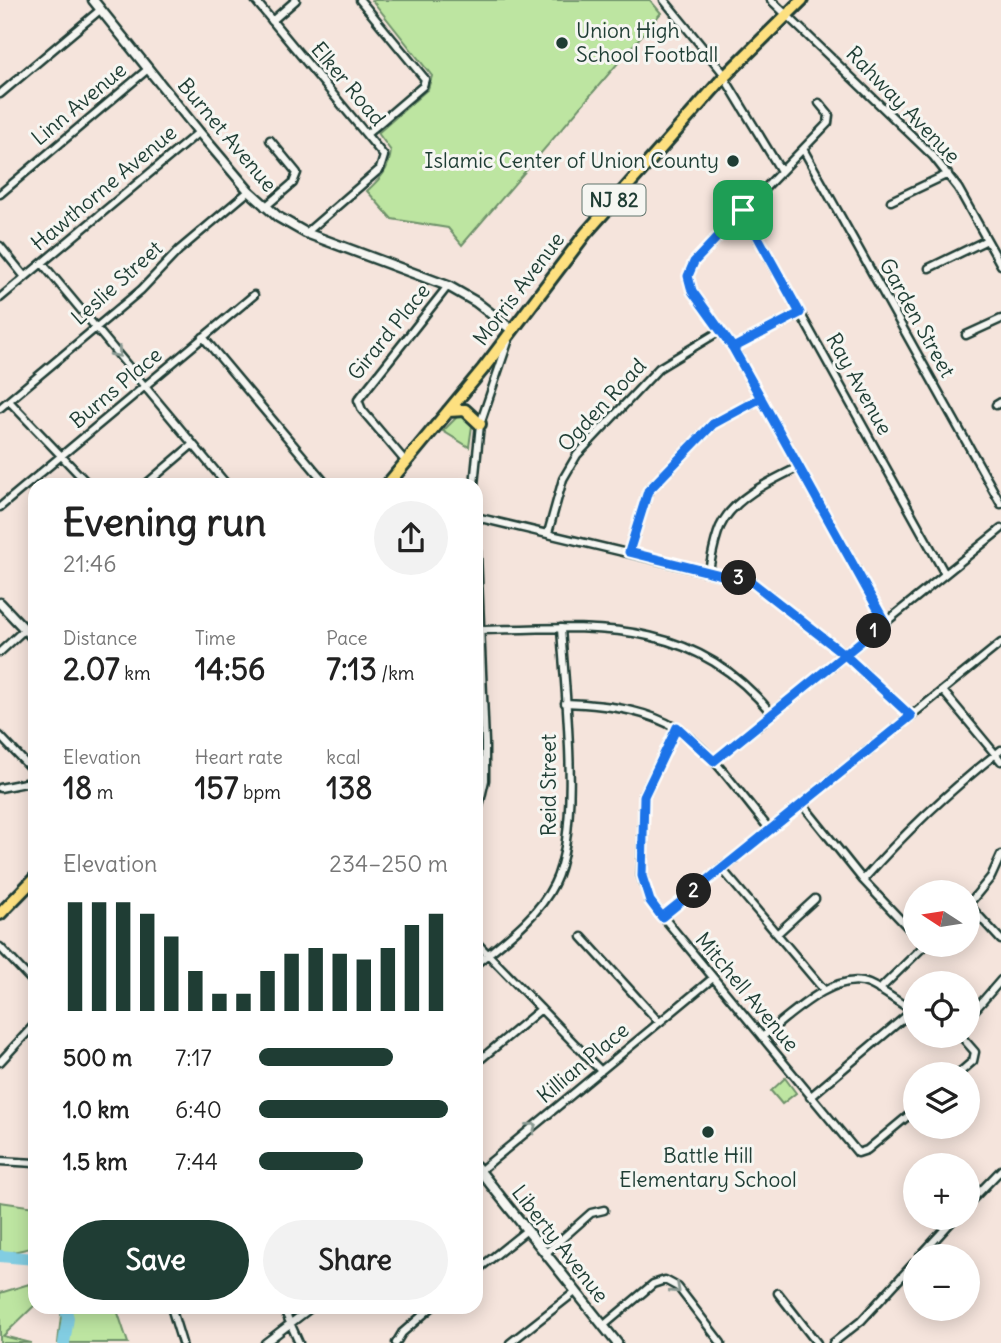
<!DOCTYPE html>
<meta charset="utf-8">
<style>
:root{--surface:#fff;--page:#f2f2f2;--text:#222;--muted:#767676;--accent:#1f3d34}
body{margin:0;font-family:Delius,sans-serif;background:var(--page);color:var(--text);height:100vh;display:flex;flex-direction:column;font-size:26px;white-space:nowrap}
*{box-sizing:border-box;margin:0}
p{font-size:23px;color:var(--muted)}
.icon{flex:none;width:38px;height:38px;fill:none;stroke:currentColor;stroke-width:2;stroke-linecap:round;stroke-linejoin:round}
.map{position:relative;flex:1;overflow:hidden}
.sheet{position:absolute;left:28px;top:478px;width:455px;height:836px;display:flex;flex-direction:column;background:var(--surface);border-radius:21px;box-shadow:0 4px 18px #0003}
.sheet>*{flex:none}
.needle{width:46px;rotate:282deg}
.controls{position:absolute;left:903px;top:880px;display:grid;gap:14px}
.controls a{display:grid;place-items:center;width:77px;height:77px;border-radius:50%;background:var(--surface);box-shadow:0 4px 18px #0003;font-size:35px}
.pin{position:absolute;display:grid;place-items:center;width:60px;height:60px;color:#fff;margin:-30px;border-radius:14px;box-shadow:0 4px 10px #0006}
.km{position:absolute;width:35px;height:35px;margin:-18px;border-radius:50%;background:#222;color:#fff;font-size:19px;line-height:35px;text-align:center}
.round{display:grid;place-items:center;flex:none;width:74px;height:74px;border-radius:37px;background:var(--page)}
.summary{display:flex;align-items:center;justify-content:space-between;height:119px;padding:0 35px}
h1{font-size:38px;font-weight:800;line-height:52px}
.stats{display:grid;grid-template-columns:repeat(3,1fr);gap:10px;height:119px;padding:7px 35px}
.stats div{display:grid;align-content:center}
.stats b{font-size:30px;font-weight:800}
.stats small{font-size:19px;font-weight:400}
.stats p{font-size:19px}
.chart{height:196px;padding:14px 35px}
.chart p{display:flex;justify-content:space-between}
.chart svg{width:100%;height:126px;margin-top:7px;stroke:var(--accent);stroke-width:6}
.action{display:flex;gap:14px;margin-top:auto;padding:14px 35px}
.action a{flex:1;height:80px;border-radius:42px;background:var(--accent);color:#fff;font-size:28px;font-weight:800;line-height:80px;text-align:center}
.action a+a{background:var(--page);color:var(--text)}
ul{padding:0 35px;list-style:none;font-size:23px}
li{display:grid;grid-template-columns:112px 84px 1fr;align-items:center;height:52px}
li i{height:18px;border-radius:9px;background:var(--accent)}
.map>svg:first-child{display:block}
.green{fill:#bde5a1;stroke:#6e916a;stroke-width:2}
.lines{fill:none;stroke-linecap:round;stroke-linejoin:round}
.river{stroke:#82cde2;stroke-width:12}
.minor-casing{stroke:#1f3d34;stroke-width:11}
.tertiary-casing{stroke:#1f3d34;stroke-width:13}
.primary-casing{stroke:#1f3d34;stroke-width:16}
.minor{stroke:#f6f6f2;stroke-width:6}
.tertiary{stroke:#f6f6f2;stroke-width:8}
.primary{stroke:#fde080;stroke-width:10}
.oneway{stroke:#8a9a93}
.route-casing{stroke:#fff;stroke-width:14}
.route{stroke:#1a73e8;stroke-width:9}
.poi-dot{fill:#1f3d34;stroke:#f6f6f2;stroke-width:2.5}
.labels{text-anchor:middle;stroke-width:6;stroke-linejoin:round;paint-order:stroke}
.shield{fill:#f6f6f2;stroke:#60746d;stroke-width:2}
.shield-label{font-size:19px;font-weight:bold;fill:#1f3d34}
.poi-label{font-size:21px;fill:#1f3d34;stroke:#f6f6f2;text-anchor:start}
.street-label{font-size:21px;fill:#1f3d34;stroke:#f6f6f2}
</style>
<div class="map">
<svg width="1001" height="1343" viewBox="0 0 1001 1343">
<rect width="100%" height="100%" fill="#f5e4dc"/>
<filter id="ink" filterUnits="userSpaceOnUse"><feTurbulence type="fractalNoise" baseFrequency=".0143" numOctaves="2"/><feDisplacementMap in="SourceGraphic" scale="14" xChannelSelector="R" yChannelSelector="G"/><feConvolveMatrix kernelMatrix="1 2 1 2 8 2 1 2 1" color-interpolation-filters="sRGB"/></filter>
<g filter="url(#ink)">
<path class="green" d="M372,0H650L661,13L462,245L448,228L392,219L367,191C381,178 389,170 391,151L378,133L428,89L432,76Z
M460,414L473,419L469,447L443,431Z
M785,1078L796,1093L782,1104L771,1091Z
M0,1202L35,1207V1247L0,1255Z
M29,1284L35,1305L3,1336L31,1343H0V1293Z
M62,1307H116L128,1343H58Z"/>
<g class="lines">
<path class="river" d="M0,1256L35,1259
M64,1343L68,1318L65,1307"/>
<g class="minor-casing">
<path id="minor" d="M255,0L384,156L380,169L306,233
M360,0L425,79L423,86L368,133
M664,0L725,75
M771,0L933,156L958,188L1001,265
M272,21L296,0
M724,77L781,171
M0,94L100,10
M819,103L829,115L828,123L694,262L688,276L692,291L733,348L885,622
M803,149L1001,504
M0,194L148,69
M891,201L948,174
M265,207L293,183L297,173L270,140
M743,210L945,574
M0,246L25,277
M42,263L227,485
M929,268L987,240
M0,298L199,132
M966,335L1001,319
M203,337L327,485
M733,348L800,313
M9,401L89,485
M996,405L1001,402
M0,408L141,290L179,250L249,191
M406,462L362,410L358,400L448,286
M145,485L193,444
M474,485L480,424L508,342
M0,507L254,295
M476,517L753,583L845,655L911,716
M476,530L485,743V780L476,819
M548,533L563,479L577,455L659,368L720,331
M629,552L648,491L713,424L761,398
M709,570C712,556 714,541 720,527C733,498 772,480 799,467
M481,630C595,627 693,616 772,714
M0,652L25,629
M943,691L1001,761
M565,703C687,708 698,741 770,830
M677,727L644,795L641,876L650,901L858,1153L867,1150L915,1110
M0,736L35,773
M714,761L1001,529
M0,788L35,781
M803,805L863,880L915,935
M722,869L824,990
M863,880C906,831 950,790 1001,750
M968,904L1001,940
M968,905L991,877L1001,855
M662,917L1001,643
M778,933L815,899
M582,937L659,1022
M476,942L601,1071
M0,947L35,984
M476,964C504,941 538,917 554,884C582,827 565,694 561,628
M879,990L925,945
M968,1018L1001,980
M762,1037C787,1018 836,969 869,984C885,991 900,1004 915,1012
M0,1062L35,1024
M476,1063L541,1009
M958,1074L973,1061L975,1052L961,1036
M810,1097L912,1011
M0,1161L35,1163
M476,1174L713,978
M968,1204L1001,1170
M546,1253L591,1213L604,1210
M920,1256L955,1218
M476,1271L527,1230
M778,1293L817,1343
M171,1307L182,1343
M283,1307L299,1343
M603,1326L653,1284L665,1280L678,1287L721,1343
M265,1343L312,1307
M396,1343L402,1333L432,1307
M510,1343L575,1292
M833,1343L861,1321L915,1262"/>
</g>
<g class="tertiary-casing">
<path id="tertiary" d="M93,0L199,132L249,191L278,217L306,233L448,286L476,302L512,330
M0,603L35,640
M476,1166L617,1343"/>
</g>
<g class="primary-casing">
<path id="primary" d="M448,411L465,410L480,424
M387,485L483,369L586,233L724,77L802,0
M0,914L35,878"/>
</g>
<use href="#minor" class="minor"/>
<use href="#tertiary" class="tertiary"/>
<use href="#primary" class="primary"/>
</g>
<defs><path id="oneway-chevron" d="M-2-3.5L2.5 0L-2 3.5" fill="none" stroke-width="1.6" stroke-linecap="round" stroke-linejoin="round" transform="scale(1.75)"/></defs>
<g class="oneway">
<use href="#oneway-chevron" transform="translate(117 353) rotate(49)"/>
<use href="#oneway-chevron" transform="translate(532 1127) rotate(-39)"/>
<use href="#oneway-chevron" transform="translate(676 1289) rotate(42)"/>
</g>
</g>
<g class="lines" filter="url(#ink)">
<g class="route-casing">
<path id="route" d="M743,210L694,262L688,276L692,291L733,348L885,622C828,668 771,715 714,761L677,727L644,796L642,876L650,901L662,917L911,716L845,655L753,583L629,552L648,491L713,424L761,398L733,348L800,313L743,210"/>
</g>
<use href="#route" class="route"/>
</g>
<g class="poi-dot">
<circle cx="562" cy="43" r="7"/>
<circle cx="733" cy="161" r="7"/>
<circle cx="708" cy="1132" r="7"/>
</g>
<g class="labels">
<rect class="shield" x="582.5" y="184.5" width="63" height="31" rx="5"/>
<g class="shield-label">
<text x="614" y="207">NJ 82</text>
</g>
<g class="poi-label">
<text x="576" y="38">Union High<tspan x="576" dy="24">School Football</tspan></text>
<text x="719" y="168" text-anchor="end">Islamic Center of Union County</text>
<text x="708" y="1163" text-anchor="middle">Battle Hill<tspan x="708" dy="24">Elementary School</tspan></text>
</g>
<g class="street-label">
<text transform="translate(348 84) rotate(50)" y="7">Elker Road</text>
<text transform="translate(79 104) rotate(-40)" y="7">Linn Avenue</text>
<text transform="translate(903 105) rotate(46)" y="7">Rahway Avenue</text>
<text transform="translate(227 135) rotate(50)" y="7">Burnet Avenue</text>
<text transform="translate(104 188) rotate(-40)" y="7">Hawthorne Avenue</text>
<text transform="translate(117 283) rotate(-42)" y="7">Leslie Street</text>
<text transform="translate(519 289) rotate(-53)" y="7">Morris Avenue</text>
<text transform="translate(917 318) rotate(61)" y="7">Garden Street</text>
<text transform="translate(389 332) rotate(-51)" y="7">Girard Place</text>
<text transform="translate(859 384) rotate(61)" y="7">Ray Avenue</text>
<text transform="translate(116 388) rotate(-40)" y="7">Burns Place</text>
<text transform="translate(602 405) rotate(-47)" y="7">Ogden Road</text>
<text transform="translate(549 785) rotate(-90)" y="7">Reid Street</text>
<text transform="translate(747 992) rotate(50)" y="7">Mitchell Avenue</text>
<text transform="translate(583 1063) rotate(-40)" y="7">Killian Place</text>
<text transform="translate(560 1244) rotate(52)" y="7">Liberty Avenue</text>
</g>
</g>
</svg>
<div class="controls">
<a><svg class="needle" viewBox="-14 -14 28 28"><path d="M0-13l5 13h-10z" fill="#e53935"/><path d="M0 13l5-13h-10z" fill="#767676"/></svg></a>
<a><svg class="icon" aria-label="locate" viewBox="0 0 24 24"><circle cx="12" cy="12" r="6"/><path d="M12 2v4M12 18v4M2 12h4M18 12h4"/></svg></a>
<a><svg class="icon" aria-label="layers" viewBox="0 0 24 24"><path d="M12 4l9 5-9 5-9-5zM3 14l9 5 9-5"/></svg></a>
<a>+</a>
<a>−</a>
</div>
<div class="pin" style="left:743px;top:210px;background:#1e9e55"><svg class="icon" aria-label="arrive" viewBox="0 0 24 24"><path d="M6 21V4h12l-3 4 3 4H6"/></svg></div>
<b class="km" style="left:874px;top:631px">1</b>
<b class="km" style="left:694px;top:891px">2</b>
<b class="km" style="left:739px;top:578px">3</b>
<section class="sheet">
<div class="summary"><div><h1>Evening run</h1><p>21:46</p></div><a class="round"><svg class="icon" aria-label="share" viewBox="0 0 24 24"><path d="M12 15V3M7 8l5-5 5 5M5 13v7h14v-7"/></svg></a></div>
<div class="stats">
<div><p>Distance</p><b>2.07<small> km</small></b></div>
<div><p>Time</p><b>14:56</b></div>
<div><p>Pace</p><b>7:13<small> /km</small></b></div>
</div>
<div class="stats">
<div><p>Elevation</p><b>18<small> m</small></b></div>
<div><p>Heart rate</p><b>157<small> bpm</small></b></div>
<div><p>kcal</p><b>138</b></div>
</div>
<div class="chart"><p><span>Elevation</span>234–250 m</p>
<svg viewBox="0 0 160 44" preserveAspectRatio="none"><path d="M5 44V6M15 44V6M25 44V6M35 44V10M45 44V18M55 44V30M65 44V38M75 44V38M85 44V30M95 44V24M105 44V22M115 44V24M125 44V26M135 44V22M145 44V14M155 44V10"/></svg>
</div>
<ul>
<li><b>500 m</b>7:17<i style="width:71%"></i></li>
<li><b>1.0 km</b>6:40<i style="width:100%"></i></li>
<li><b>1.5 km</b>7:44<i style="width:55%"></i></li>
</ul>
<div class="action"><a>Save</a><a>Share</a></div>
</section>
</div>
